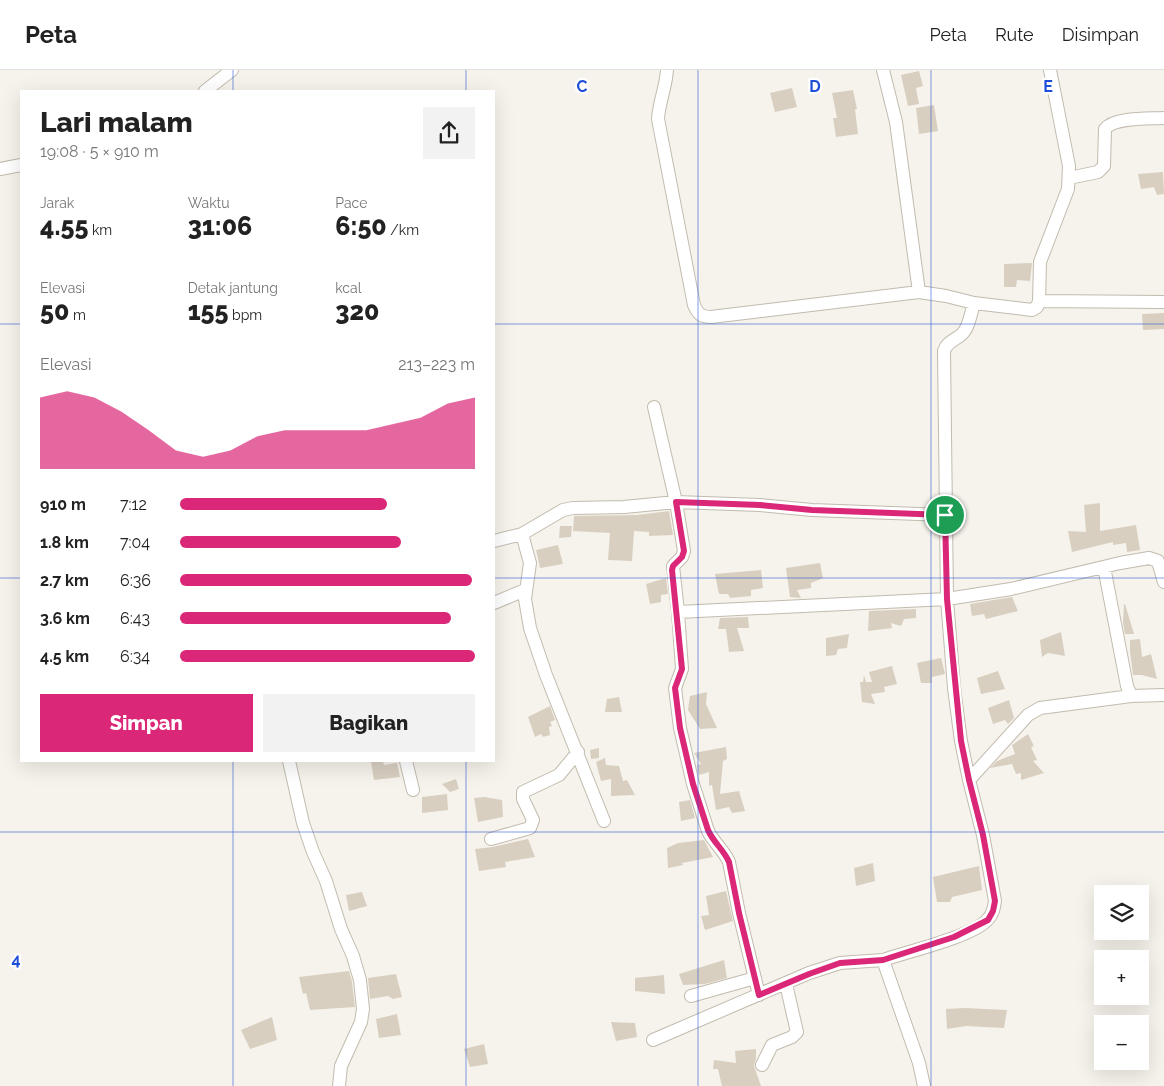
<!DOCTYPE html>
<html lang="id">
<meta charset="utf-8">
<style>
:root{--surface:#fff;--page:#f2f2f2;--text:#222;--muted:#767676;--line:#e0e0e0;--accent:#db2777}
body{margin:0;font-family:Raleway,sans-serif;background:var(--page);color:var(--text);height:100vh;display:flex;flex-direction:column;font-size:19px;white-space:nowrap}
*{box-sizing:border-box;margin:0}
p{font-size:16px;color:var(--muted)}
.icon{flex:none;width:28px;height:28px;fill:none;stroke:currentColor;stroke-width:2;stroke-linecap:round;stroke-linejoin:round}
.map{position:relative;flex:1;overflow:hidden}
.panel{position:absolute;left:20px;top:20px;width:475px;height:672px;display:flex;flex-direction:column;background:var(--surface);border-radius:0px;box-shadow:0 5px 20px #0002}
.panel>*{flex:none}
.controls{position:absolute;left:1094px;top:815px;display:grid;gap:10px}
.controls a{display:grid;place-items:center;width:55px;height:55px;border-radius:0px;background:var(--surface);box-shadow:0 5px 20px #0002;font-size:25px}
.pin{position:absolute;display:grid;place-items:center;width:42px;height:42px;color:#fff;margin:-21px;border:2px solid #fff;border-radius:50%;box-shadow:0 1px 5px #0007}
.round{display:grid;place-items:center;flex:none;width:52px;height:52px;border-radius:0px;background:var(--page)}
.head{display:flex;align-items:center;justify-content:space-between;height:85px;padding:0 20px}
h1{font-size:28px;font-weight:800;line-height:38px}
.metrics{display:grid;grid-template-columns:repeat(3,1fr);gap:8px;height:85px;padding:5px 20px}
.metrics div{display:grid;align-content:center}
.metrics b{font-size:25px;font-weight:800}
.metrics small{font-size:14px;font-weight:400}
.metrics p{font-size:14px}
.chart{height:140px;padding:10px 20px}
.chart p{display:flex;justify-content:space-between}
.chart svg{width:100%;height:90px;margin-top:5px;fill:var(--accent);opacity:.7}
.cta{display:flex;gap:10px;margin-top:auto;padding:10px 20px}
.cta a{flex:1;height:58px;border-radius:0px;background:var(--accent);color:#fff;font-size:20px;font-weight:800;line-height:58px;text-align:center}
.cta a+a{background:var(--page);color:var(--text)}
ul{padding:0 20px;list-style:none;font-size:16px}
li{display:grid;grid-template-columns:80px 60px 1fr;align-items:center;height:38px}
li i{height:12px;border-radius:6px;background:var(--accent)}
header{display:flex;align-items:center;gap:30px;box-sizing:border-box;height:70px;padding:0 25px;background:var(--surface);border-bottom:1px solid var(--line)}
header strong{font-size:24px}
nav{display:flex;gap:28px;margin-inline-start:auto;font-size:18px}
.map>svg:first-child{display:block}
.building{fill:#d8cfc1}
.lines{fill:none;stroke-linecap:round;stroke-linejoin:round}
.minor-casing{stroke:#c2bbae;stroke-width:14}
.minor{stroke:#fff;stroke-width:12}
.route-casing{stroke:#fff;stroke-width:10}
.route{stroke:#db2777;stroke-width:6}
.grid{fill:none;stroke:#1d4ed8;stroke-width:1;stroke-opacity:0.55}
.grid-label{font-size:16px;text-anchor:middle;font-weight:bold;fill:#1d4ed8;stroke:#fff;stroke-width:4.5;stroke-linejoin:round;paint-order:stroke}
</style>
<header>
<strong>Peta</strong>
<nav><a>Peta</a><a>Rute</a><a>Disimpan</a></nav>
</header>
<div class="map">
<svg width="1164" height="1016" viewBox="0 0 1164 1016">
<rect width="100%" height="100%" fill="#f6f3ec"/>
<path class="building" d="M919,1L923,16L916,18L919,34L908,36L901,5Z
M792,18L797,37L775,42L770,23Z
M853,20L857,39H855L858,64L836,67L833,48H837L832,23Z
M934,35L938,61L919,64L916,38Z
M1163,102L1164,124L1157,125L1154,117L1141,119L1138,104Z
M1032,193L1030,211L1017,210L1016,217H1004V194Z
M1164,243V259L1143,260L1142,244Z
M1100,433V461L1136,455L1140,480L1127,482L1126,473L1113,475V472L1072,482L1068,461L1086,462L1084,435Z
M669,441L673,465L649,466V462L634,461L632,491L608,490L610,463L573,461L574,446L637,445Z
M560,456H572L571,467L559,468Z
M558,475L563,494L540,498L536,480Z
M820,493L823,508L811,513V518L797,520L801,528L790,527L786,498Z
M761,500L763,518L751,520V526L730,528L728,524H719L715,504Z
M666,508L668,524L661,525V532L650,534L646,514Z
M1012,527L1018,541L986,549L984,544L972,546L970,534Z
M1124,534H1125L1134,564H1125L1123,553Z
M916,539V548L904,549L901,556L891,553L892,558L868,561L869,541Z
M748,547L749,558H737L744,581L729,582L726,559H718L720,548Z
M1061,562L1065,586L1048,583L1042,587L1040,570Z
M849,564L847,578L838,579L836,585L826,586V568Z
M1140,569L1142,587L1151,584L1157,609L1142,605H1133L1130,581V570Z
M941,588L945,604L932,607V613H921L917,593Z
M892,596L897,614L884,617L885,622L871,624L875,634L862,632L860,612H863L864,605L866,612H872L869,602Z
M998,601L1005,619L981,624L977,608Z
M707,622L706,634L717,658L700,659L688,640L690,626Z
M619,627L622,642H605L607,629Z
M1009,630L1014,648L1008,654L1005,650L993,654L988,638Z
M550,636L555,650L550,652L552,656L549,657L550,665L543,667L541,664L535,667L528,647Z
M1028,664L1034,676L1031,677L1037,690L1033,691L1044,703L1021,710V703L1016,704L1012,694L990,698L997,691L1015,684L1012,675Z
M726,677L727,689L723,691L720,724L739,721L745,741L732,743L729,737L716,740L712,715L709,716V702L699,705L697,695L701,694L694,683Z
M599,678V688L591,689L590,680Z
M605,688L606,695L619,696L623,711L627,710L635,725L611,726V709L601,711L596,692Z
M375,691H383L384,695L397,693L400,707L374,710L371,692Z
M456,709L459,719L450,722L442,714Z
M447,724L448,740L422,743V727Z
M484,727L502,730L503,747L478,752L474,728Z
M690,730L695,748L681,751L679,732Z
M528,769L535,787L505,792L506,797L479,801L475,779L493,777Z
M704,770L713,787L682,793L683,795L668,798L667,778L678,773Z
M873,793L875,811L856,816L854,798Z
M979,796L982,820L952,827L950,832H937L933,807Z
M726,821L733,851L705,860L701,846L709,845L706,826Z
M362,822L367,836L349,841L346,825Z
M724,890L727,908L705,914L683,915L679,904Z
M349,901L352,912L355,937L310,940L306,923L303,924L299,907Z
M396,904L402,927L393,929L388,926L370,929L368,908Z
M664,905L665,924L635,921V908Z
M965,938L1007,940L1004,958L966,956L947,959L946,939Z
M397,944L401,965L379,968L376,949Z
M272,947L277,970L250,979L241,960Z
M611,952L635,953L637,967L616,971Z
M484,974L488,994L470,997L464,979Z
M756,979V988L754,996L761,1016H722L718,999H713L714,990L736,993L735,981Z"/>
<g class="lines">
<g class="minor-casing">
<path id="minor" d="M667,0C666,17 659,32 658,49L694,235C698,244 701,247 711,247L919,222L946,226L974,233
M883,0L896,52L919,222
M205,21L232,0
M0,99L21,95
M1069,108L1098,102L1104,96L1105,59C1114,47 1149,49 1164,48
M1039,231L1164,232
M654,337L676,432L684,481L682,487L673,496L678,542L947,529L1011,519L1120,493L1149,488L1158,491L1164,512
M522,464L530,493L525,529L530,558L546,605L604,751
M494,471L522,464L563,440L573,438L624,437L676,432L760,435L812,440L945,445
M1104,497L1127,616L1131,626L1164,625
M494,533L525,520
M678,542L682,599L675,618L680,658L693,714L708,761C713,772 724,780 729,792L739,843L759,925
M289,691L303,753L313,782L326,811L341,859L353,886L360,910L363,939L361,952L341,996L339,1016
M406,691L413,720
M969,710L1028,645L1040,638L1131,626
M491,769L530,758L533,750L523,729V722L559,705L578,682
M691,926L755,908
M653,970L809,903L840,893L883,890
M762,995L772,975L792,967L797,962L786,914
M924,1016L919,993L883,890C906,882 975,866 988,849C993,844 994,838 995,831L983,765L969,710L961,671L954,618L947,529L944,281C947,271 956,270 962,264C969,258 971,242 974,233L1032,240L1037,237L1039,231L1040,192L1068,119L1069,96L1050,0"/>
</g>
<use href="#minor" class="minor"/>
</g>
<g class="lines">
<g class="route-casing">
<path id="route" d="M676,432L760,435L812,440L945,445L947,529L961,671L969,710L983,765L995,831L993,841L988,850L954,867L883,890L840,893L809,904L759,925L739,843L729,792C724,780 713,772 708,760L693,714L680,658L675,618L682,599L672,500L673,496L682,487L684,481Z"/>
</g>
<use href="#route" class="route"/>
</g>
<path class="grid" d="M233,0V21M466,0V21M698,0V1016M931,0V1016M0,254H21M494,254H1164M0,508H21M494,508H1164M233,691V1016M466,691V1016M0,762H1164"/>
<g class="grid-label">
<text x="582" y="22">C</text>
<text x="815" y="22">D</text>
<text x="1048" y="22">E</text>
<text x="16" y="895">4</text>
</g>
</svg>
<div class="controls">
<a><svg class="icon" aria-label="layers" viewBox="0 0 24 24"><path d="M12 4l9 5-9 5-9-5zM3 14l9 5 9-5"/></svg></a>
<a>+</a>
<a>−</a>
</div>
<div class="pin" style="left:945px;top:445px;background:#1e9e55"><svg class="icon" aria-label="arrive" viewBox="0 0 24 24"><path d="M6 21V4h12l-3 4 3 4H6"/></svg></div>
<section class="panel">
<div class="head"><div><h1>Lari malam</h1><p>19:08 · 5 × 910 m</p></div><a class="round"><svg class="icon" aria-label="share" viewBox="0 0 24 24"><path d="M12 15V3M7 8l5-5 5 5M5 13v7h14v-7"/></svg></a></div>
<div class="metrics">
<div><p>Jarak</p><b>4.55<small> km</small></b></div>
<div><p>Waktu</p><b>31:06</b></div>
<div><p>Pace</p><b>6:50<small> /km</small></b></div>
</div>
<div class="metrics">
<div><p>Elevasi</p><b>50<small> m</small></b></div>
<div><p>Detak jantung</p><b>155<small> bpm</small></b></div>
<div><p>kcal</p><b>320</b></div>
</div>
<div class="chart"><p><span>Elevasi</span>213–223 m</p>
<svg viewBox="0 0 160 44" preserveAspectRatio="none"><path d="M0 44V9L10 6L20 9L30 16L40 25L50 35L60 38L70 35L80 28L90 25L100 25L110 25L120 25L130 22L140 19L150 12L160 9V44z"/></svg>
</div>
<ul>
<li><b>910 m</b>7:12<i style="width:70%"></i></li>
<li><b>1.8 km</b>7:04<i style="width:75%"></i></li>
<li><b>2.7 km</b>6:36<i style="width:99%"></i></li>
<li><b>3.6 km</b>6:43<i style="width:92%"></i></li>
<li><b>4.5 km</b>6:34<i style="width:100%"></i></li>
</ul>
<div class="cta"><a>Simpan</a><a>Bagikan</a></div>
</section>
</div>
